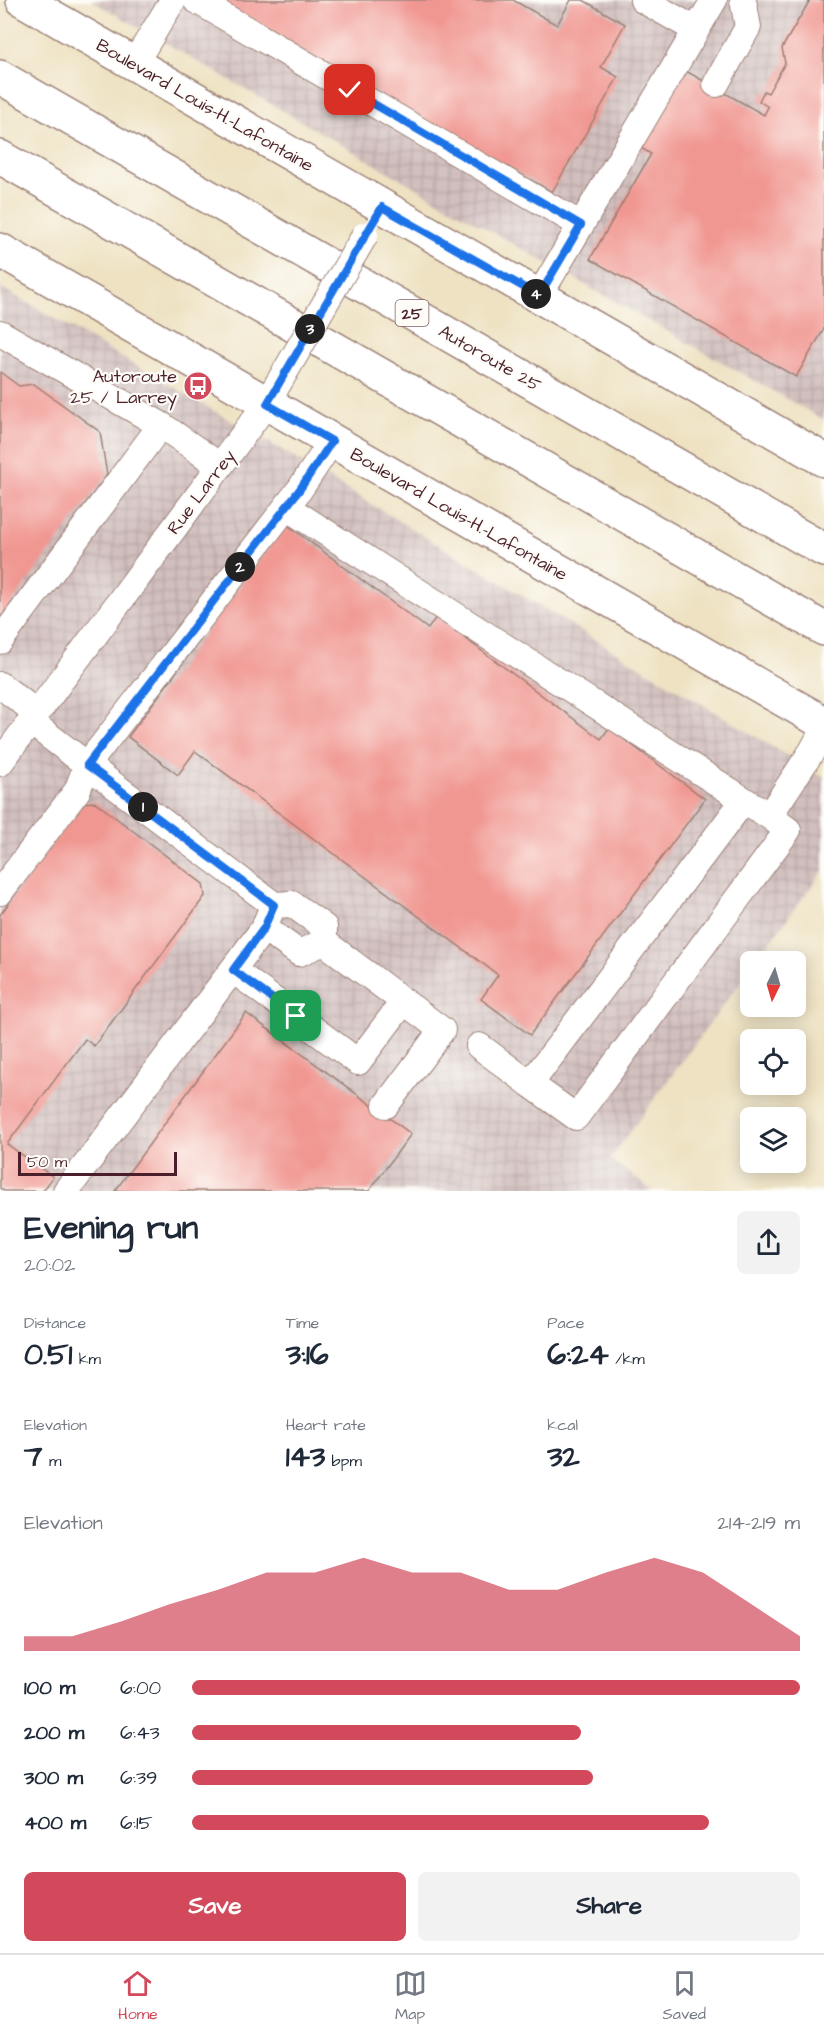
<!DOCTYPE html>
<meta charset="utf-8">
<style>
:root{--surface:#fff;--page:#f2f2f3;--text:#1f2937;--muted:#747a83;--line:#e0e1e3;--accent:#d1495b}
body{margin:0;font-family:"Architects Daughter",sans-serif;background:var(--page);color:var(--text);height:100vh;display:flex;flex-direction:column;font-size:22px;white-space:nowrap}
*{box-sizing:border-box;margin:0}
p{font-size:20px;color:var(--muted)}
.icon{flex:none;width:33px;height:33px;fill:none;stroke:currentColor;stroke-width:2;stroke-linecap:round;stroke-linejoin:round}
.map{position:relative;height:1191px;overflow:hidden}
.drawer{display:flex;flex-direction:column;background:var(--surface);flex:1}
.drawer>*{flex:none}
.needle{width:39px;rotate:185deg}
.tools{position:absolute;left:740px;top:951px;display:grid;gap:12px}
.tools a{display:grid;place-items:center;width:66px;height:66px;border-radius:9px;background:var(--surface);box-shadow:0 3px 15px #0003;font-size:30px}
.scale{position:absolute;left:18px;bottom:15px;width:159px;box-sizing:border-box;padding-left:6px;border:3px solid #4a1f2b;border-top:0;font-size:16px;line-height:21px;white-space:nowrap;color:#4a1f2b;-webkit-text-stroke:4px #fdfcf7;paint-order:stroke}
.pin{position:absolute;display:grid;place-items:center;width:51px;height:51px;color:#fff;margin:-26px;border-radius:12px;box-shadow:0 3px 9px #0006}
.km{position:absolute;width:30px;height:30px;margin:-15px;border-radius:50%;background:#222;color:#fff;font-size:16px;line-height:30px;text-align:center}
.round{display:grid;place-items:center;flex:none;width:63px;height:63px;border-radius:9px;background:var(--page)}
.overview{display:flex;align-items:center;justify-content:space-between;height:102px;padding:0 24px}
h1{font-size:33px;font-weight:700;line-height:45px}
.stats{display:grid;grid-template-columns:repeat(3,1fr);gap:9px;height:102px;padding:6px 24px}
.stats div{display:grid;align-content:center}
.stats b{font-size:30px;font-weight:700}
.stats small{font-size:16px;font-weight:400}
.stats p{font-size:16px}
.chart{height:168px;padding:12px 24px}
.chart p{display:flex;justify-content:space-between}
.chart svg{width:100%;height:108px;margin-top:6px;fill:var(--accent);opacity:.7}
.button{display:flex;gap:12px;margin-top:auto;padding:12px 24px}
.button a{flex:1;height:69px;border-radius:9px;background:var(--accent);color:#fff;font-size:24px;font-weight:700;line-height:69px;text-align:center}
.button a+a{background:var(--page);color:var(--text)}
ul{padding:0 24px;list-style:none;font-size:20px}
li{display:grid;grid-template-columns:96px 72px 1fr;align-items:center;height:45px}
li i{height:15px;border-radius:8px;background:var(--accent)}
.menu{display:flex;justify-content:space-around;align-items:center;height:84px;border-top:2px solid var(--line);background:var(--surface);font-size:16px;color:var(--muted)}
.menu a{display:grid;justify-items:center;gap:3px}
.menu .active{color:var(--accent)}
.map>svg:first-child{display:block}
.industrial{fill:url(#industrial-grid)}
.building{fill:#f19792}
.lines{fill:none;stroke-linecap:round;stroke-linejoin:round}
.minor-casing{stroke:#9c8076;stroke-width:28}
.major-casing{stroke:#9c8076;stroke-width:36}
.highway-casing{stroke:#9c8076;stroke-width:36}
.minor{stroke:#fff;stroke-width:26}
.major{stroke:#fff;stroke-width:33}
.highway{stroke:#fff;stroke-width:33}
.minor-bridge-casing{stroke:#9c8076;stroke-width:28;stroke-linecap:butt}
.minor-bridge{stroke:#fff;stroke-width:26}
.route-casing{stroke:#fff;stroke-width:12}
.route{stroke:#1a73e8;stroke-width:8}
.labels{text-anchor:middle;stroke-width:4.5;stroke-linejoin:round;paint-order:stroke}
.shield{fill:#fdfcf7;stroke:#806168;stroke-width:1.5}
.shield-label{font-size:16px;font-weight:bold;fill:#4a1f2b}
.street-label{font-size:18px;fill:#4a1f2b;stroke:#fdfcf7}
.poi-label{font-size:18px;fill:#4a1f2b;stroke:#fdfcf7;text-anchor:end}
</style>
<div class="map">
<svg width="824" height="1191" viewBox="0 0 824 1191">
<defs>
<pattern id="industrial-grid" width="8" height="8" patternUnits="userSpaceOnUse" patternTransform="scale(1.5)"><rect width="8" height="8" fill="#d1bfbe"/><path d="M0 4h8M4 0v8" fill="none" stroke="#b5a4a3"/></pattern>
</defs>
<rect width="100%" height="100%" fill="#fdfcf7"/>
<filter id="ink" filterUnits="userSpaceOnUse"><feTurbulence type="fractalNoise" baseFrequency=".0167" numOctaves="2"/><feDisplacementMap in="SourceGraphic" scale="12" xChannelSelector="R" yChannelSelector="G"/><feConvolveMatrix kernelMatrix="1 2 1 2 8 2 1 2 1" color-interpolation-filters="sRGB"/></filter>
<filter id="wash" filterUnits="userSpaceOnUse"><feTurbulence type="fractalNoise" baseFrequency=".008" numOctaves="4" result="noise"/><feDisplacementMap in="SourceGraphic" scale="24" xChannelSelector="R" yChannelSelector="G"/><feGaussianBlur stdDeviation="1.35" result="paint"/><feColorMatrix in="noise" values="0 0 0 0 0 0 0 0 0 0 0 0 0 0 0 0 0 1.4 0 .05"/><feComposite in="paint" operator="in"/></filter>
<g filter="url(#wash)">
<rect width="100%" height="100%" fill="#eee2c2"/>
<path class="industrial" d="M91,0H824V420L515,245Z
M0,287L280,449L824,778V869L756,961L750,962V969L610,1159L653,1191H0Z"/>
<g id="blocks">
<path class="building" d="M213,0H513L557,25L571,0H583L625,24L601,67L618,77L552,192Z
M810,0H824V329L796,377L590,259L651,154L641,148L686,71L764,115L768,107L759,101L764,91L768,93L785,63L782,48Z
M0,372L19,386L34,384L100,432L107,475L0,619Z
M286,524L428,629L436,617L601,739L609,728L705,799L530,1035L481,999L498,975L195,751L178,775L128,737Z
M95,802L203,884L205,896L94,1046L85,1039L7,1144L53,1177L43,1191H4L0,1188V915L82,803Z
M246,1013L411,1134L369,1191H115Z"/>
</g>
</g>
<g filter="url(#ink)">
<use href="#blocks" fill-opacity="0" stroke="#9c8076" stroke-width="1.5"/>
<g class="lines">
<g class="minor-casing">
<path id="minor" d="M196,0L581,225L539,296
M643,0L696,30
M134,64L173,0
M716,84L748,27L743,0
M581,225L714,0
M0,333L161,425
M286,507L769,816L812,751L824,729
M0,641L161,425L220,466
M0,685L37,713
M31,722L87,765L300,489L332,441
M0,763L266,404L285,372
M744,800L530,1084L576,1117L788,830L769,816
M0,892L77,791L87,765L274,905L292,904L324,927V942L442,1030L386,1105
M270,913L264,928L299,953L324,942
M233,970L358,1062L404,1001
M479,1046L530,1084
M66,1191L264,928"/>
</g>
<g class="major-casing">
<path id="major" d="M23,0L824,460
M0,250L824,723"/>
</g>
<g class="highway-casing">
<path id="highway" d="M0,77L824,550
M0,157L824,629"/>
</g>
<use href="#minor" class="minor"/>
<use href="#major" class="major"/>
<use href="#highway" class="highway"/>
<g class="minor-bridge-casing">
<path id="minor-bridge" d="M285,372L365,235"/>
</g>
<use href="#minor-bridge" class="minor-bridge"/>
</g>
</g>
<g class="lines" filter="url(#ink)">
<g class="route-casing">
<path id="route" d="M296,1016L233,970L264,928L274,905L87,765L300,489L332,441L267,404L382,207L539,296L581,225L350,90"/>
</g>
<use href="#route" class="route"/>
</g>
<defs>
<g id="bus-disc" transform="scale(1.5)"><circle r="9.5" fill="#d1495b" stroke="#fdfcf7"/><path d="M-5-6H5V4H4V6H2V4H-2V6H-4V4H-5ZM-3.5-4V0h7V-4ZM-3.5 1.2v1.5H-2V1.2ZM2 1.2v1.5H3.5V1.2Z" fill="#fff"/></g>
</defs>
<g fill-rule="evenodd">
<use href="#bus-disc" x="198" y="386"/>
</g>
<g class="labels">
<rect class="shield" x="395.5" y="300" width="33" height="26" rx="4.5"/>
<g class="shield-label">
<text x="412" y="319">25</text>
</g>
<g class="street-label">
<text transform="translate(205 105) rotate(30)" y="6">Boulevard Louis-H.-Lafontaine</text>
<text transform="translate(490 358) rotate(30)" y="6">Autoroute 25</text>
<text transform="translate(201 492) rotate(-53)" y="6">Rue Larrey</text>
<text transform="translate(459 514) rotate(30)" y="6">Boulevard Louis-H.-Lafontaine</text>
</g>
<g class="poi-label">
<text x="177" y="382">Autoroute<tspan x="177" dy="21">25 / Larrey</tspan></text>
</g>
</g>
</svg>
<div class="tools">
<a><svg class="needle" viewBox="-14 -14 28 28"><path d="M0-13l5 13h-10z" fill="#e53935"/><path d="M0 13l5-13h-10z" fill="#747a83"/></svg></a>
<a><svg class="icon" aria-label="locate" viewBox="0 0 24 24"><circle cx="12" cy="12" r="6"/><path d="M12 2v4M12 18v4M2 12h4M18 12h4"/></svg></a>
<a><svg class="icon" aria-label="layers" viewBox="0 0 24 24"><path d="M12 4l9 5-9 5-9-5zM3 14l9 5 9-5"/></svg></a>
</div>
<div class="scale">50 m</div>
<div class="pin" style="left:296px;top:1016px;background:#1e9e55"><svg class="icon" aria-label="arrive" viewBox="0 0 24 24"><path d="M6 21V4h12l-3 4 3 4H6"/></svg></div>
<div class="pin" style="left:350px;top:90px;background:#d93025"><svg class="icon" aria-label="check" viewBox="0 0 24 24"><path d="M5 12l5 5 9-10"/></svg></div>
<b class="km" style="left:143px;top:807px">1</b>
<b class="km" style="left:240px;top:567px">2</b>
<b class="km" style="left:310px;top:329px">3</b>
<b class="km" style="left:536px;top:294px">4</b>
</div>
<section class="drawer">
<div class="overview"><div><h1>Evening run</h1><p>20:02</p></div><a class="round"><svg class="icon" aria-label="share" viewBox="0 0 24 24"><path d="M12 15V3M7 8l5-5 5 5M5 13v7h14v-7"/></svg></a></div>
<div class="stats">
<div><p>Distance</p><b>0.51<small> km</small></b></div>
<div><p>Time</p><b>3:16</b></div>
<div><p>Pace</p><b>6:24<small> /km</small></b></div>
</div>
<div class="stats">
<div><p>Elevation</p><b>7<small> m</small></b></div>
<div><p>Heart rate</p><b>143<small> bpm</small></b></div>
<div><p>kcal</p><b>32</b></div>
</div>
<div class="chart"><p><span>Elevation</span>214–219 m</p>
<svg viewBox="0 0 160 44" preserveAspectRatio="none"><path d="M0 44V38L10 38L20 32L30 25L40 19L50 12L60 12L70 6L80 12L90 12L100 19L110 19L120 12L130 6L140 12L150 25L160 38V44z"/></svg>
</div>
<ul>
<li><b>100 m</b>6:00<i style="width:100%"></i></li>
<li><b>200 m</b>6:43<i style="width:64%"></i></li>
<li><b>300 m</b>6:39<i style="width:66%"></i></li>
<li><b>400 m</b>6:15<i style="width:85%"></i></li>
</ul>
<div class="button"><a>Save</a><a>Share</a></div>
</section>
<nav class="menu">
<a class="active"><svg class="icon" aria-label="home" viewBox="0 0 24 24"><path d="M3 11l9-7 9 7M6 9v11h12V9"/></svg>Home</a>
<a><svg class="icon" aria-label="map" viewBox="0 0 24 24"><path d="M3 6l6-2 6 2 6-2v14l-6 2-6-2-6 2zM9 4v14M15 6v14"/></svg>Map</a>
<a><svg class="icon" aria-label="saved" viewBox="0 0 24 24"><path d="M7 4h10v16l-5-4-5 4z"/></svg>Saved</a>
</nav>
